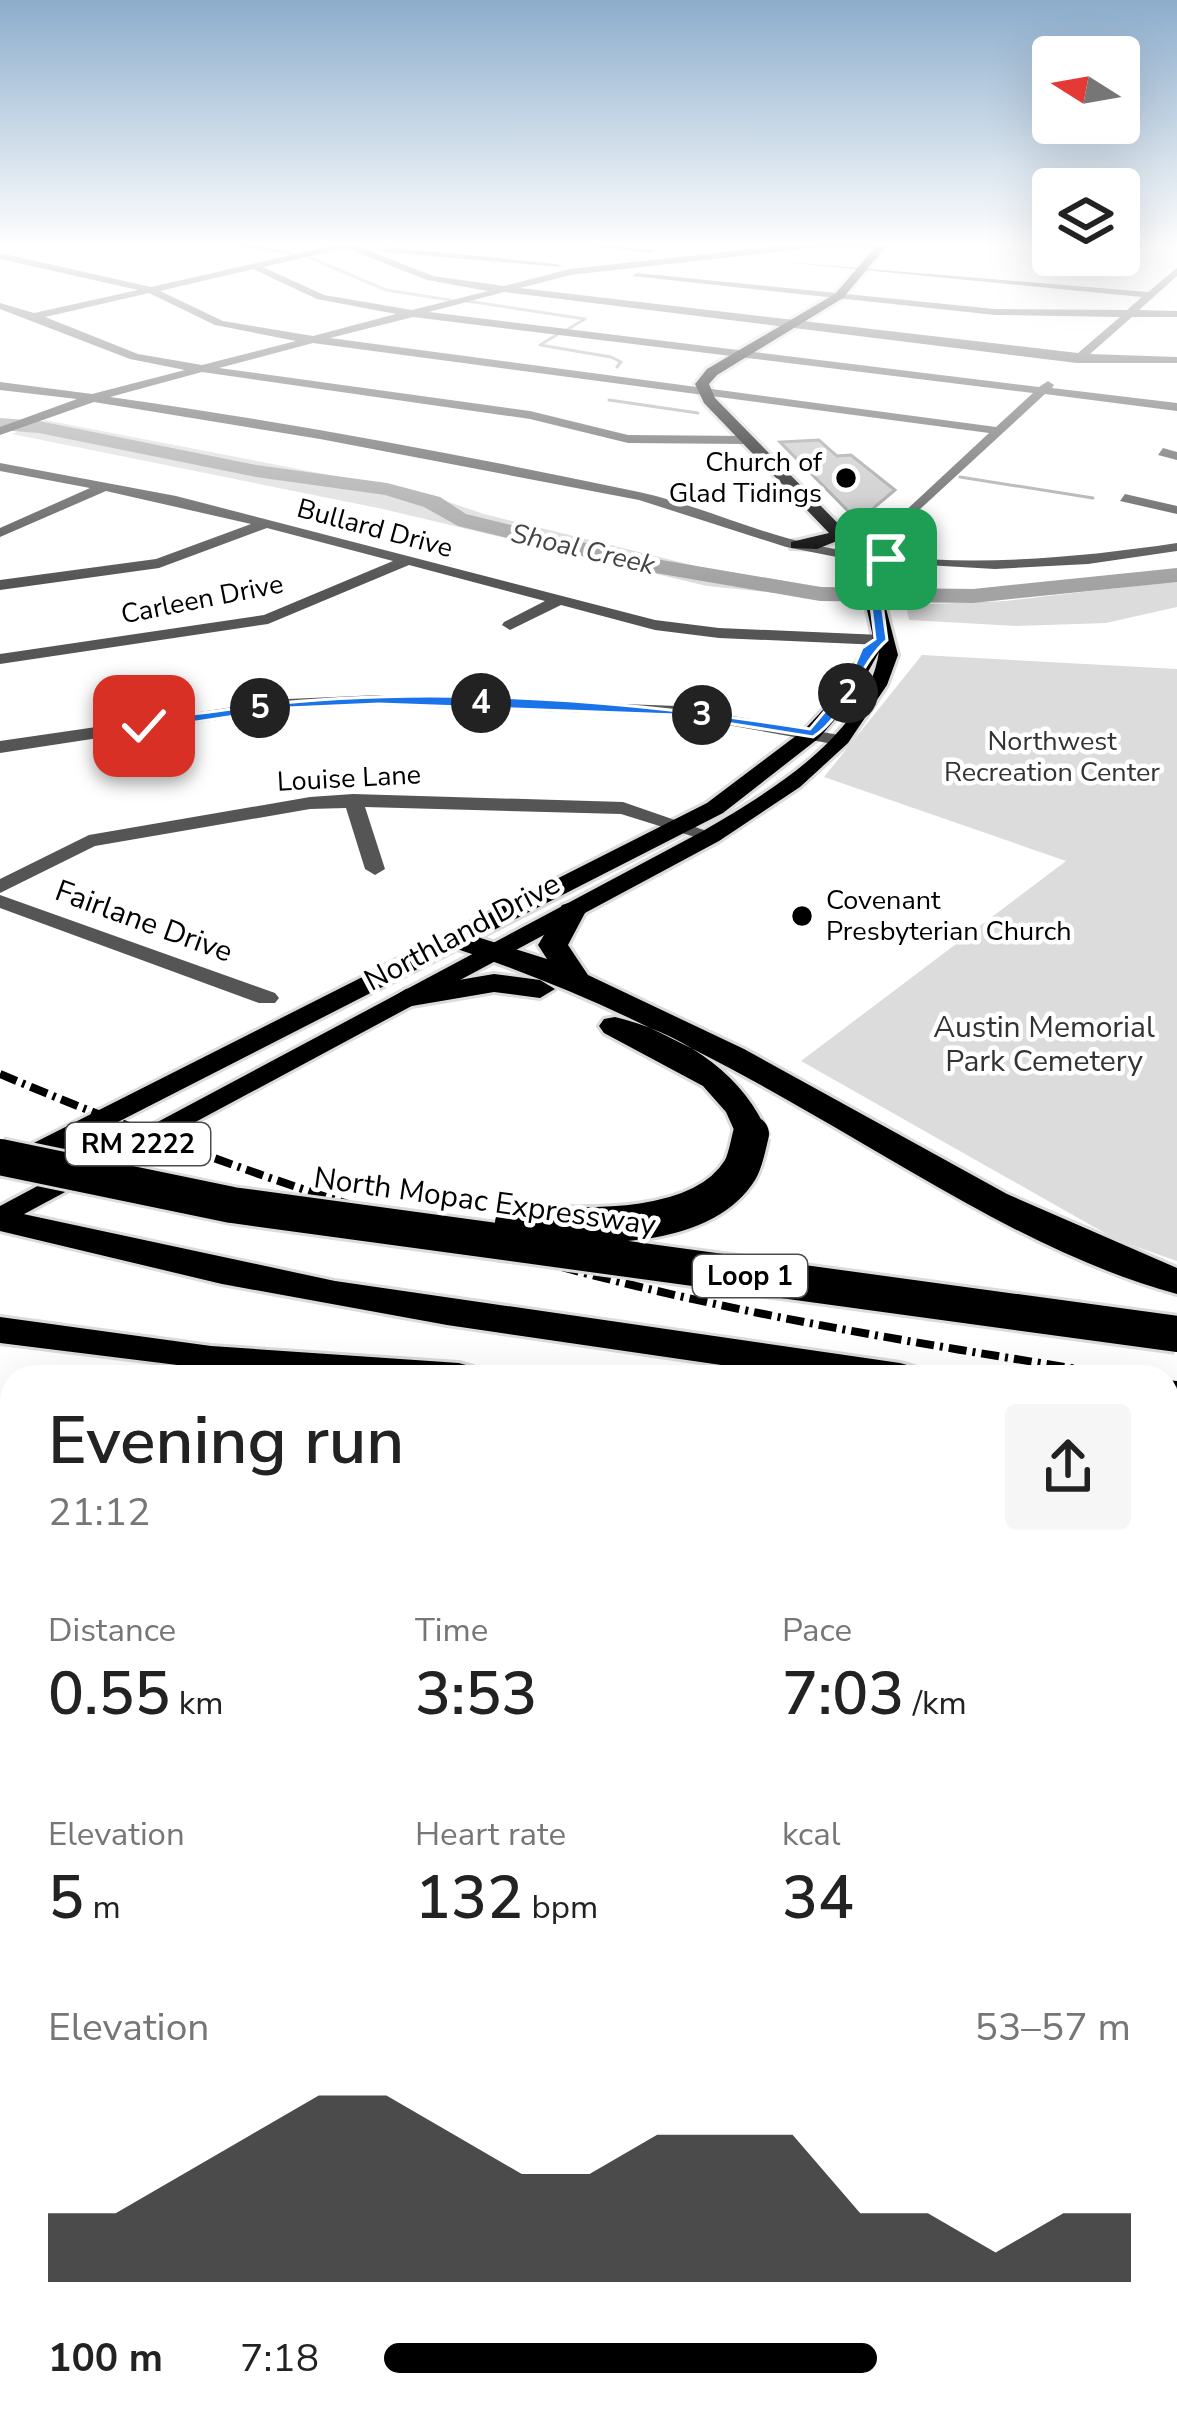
<!DOCTYPE html>
<meta charset="utf-8">
<style>
:root{--surface:#fff;--page:#f6f6f6;--text:#222;--muted:#767676;--accent:#000}
body{margin:0;font-family:"Nunito Sans",sans-serif;background:var(--page);color:var(--text);height:100vh;display:flex;flex-direction:column;font-size:45px;white-space:nowrap}
*{box-sizing:border-box;margin:0}
p{font-size:39px;color:var(--muted)}
.icon{flex:none;width:66px;height:66px;fill:none;stroke:currentColor;stroke-width:2;stroke-linecap:round;stroke-linejoin:round}
.map{position:relative;flex:1;overflow:hidden}
.panel{position:absolute;left:0px;top:1365px;width:1179px;height:1062px;display:flex;flex-direction:column;background:var(--surface);border-radius:36px 36px 0 0;box-shadow:0 12px 48px #0002}
.panel>*{flex:none}
.needle{width:78px;rotate:281deg}
.buttons{position:absolute;left:1032px;top:36px;display:grid;gap:24px}
.buttons a{display:grid;place-items:center;width:108px;height:108px;border-radius:12px;background:var(--surface);box-shadow:0 12px 48px #0002;font-size:60px}
.pin{position:absolute;display:grid;place-items:center;width:102px;height:102px;color:#fff;margin:-51px;border-radius:24px;box-shadow:0 6px 18px #0006}
.km{position:absolute;width:60px;height:60px;margin:-30px;border-radius:50%;background:#222;color:#fff;font-size:33px;line-height:60px;text-align:center}
.round{display:grid;place-items:center;flex:none;width:126px;height:126px;border-radius:12px;background:var(--page)}
.overview{display:flex;align-items:center;justify-content:space-between;height:204px;padding:0 48px}
h1{font-size:66px;font-weight:600;line-height:90px}
.figures{display:grid;grid-template-columns:repeat(3,1fr);gap:18px;height:204px;padding:12px 48px}
.figures div{display:grid;align-content:center}
.figures b{font-size:60px;font-weight:600}
.figures small{font-size:33px;font-weight:400}
.figures p{font-size:33px}
.chart{height:336px;padding:24px 48px}
.chart p{display:flex;justify-content:space-between}
.chart svg{width:100%;height:216px;margin-top:12px;fill:var(--accent);opacity:.7}
ul{padding:0 48px;list-style:none;font-size:39px}
li{display:grid;grid-template-columns:192px 144px 1fr;align-items:center;height:90px}
li i{height:30px;border-radius:15px;background:var(--accent)}
.map>svg:first-child{display:block}
.green{fill:#dcdcdc}
.lines{fill:none;stroke-linecap:round;stroke-linejoin:round}
.stream{stroke:#a3a3a3;stroke-width:3}
.river{fill:#a3a3a3;fill-rule:evenodd}
.building{fill:#c4c4c4;stroke:#999;stroke-width:3}
.major-casing{stroke:#dbdbdb;stroke-width:6}
.highway-casing{stroke:#dbdbdb;stroke-width:6}
.minor{fill:#555;fill-rule:evenodd}
.major{fill:#000;fill-rule:evenodd}
.highway{fill:#000;fill-rule:evenodd}
.rail{stroke:#000;stroke-width:8;stroke-dasharray:18 6 3 6;stroke-linecap:butt}
.highway-bridge-casing{stroke:#dbdbdb;stroke-width:42;stroke-linecap:butt}
.highway-bridge{stroke:#000;stroke-width:36}
.route{fill:#1a73e8;stroke:#fff;stroke-width:3}
.poi-dot{fill:#000;stroke:#fff;stroke-width:4.5}
.labels{text-anchor:middle;stroke-width:9;stroke-linejoin:round;paint-order:stroke}
.far-poi-label{font-size:27px;fill:#000;stroke:#fff;text-anchor:end}
.far-street-label{font-size:27px;fill:#000;stroke:#fff}
.far-water-label{font-size:27px;font-style:italic;fill:#444;stroke:#fff}
.far-park-label{font-size:27px;fill:#333;stroke:#fff}
.shield{fill:#fff;stroke:#4c4c4c;stroke-width:3}
.shield-label{font-size:27px;font-weight:bold;fill:#000}
.street-label{font-size:30px;fill:#000;stroke:#fff}
.park-label{font-size:30px;fill:#333;stroke:#fff}
</style>
<div class="map">
<svg width="1177" height="2427" viewBox="0 0 1177 2427">
<rect width="100%" height="100%" fill="#fff"/>
<path class="green" d="M45,420L422,493L484,514L704,568L841,590L844,600L707,586L383,509L12,434Z
M1177,581V607L1106,623L1017,626L909,620L906,605L1006,601Z
M922,655L1177,669V1261L1117,1240L801,1061L1066,861L824,777Z"/>
<g class="lines">
<path class="stream" d="M107,243L241,245L294,254
M306,256L386,290L450,300
M467,301L585,319L568,329
M558,334L540,345L611,357L621,362L617,367
M609,400L698,413
M960,477L1093,498"/>
<path class="river" d="M0,418L39,421L256,465L387,483L440,497L466,514L644,557L820,587L973,589L1177,568V582L973,603L820,601L644,571L458,526L424,507L385,495L256,477L39,433L0,430Z"/>
</g>
<path class="building" d="M819,440L837,456L851,455L895,490L864,516L852,515L780,442Z"/>
<g class="lines">
<g class="major-casing">
<path id="major" d="M879,243H889L843,298L717,375L709,384L715,398L867,553L879,581L898,655L887,685L848,743L800,787L719,841L0,1227V1206L703,831C769,792 866,736 879,652L853,699L819,738L723,813L20,1172H0V1160L707,803L805,729L833,699L873,637L858,569L837,541L817,549L791,548V542L829,533L704,403L695,384L707,369L835,294Z"/>
</g>
<g class="highway-casing">
<path id="highway" d="M572,902L586,911L568,945L588,975L744,1049L1007,1194L1177,1268V1294C1047,1259 926,1179 810,1113C693,1045 576,988 448,946L443,940L458,931L547,959L538,945L562,905Z
M494,974L540,980L555,989L540,998L494,992L406,1007L391,998L406,989Z
M615,1017C679,1032 743,1072 768,1134L763,1141H739L726,1112L703,1086L604,1033L599,1026L604,1019Z
M0,1209L335,1281L900,1363L914,1367L920,1377H804L447,1325L222,1284L0,1231Z
M0,1317L211,1346L459,1363L473,1367L479,1377H274L0,1343Z
M1167,1425L1177,1427V1457L1167,1455Z"/>
</g>
<path class="minor" d="M344,243H361L357,246L433,276L504,286L570,269L808,243H878L874,247H821L570,275L520,288L1078,353L1120,317L995,315L632,276L637,273L995,309L1127,310L1142,297L773,261L1148,292L1177,268V276L1139,310L1177,311V317H1132L1090,354L1177,357V363H1077L504,292L429,312L1039,387L1048,381L1054,385L1052,388L1177,403V411L1045,394L892,535L885,531L887,528L989,433L313,343L219,368L530,411L628,435L747,436L753,440L747,444L628,443L530,419L202,372L110,397C287,422 464,455 639,492C699,505 754,532 814,545C934,570 1057,561 1177,543V551L1088,564L995,569L857,561L786,547L639,500L320,439L94,402L0,435V427L77,399L0,390V382L92,394L185,370L130,359L0,309V303L34,313L138,290L0,259V253L151,287ZM346,248L427,280L488,291L412,310L324,295L263,267ZM253,269L317,299L396,314L313,336L223,321L160,291ZM149,293L215,325L296,341L202,365L138,354L45,317ZM413,317L1033,393L996,427L330,338Z
M568,243L656,250L651,253Z
M386,247L557,264L562,267L383,252Z
M1163,448L1177,452V460L1158,455Z
M0,463L176,496L655,620L719,628L881,635L889,640L881,645L719,638L655,630L561,605L510,630L502,625L504,622L545,601L409,565L268,624L0,664V654L264,615L393,561L267,528L159,568L0,590V580L156,559L251,524L106,491L0,537V528L90,488L0,471Z
M1125,494L1177,506V514L1120,501Z
M379,695L677,706L839,735L848,740L839,745L677,716L379,705L288,709L0,753V741L288,699Z
M353,794L623,802L721,836L711,842L621,814L365,807L385,869L375,875L365,869L346,808L310,809L95,846L0,893V879L89,835L310,797Z
M0,895L275,993L279,998L275,1003H259L0,908Z
M1177,1962V2008L1167,2011V1966Z"/>
<use href="#major" class="major"/>
<use href="#highway" class="highway"/>
<path class="rail" d="M0,1074C204,1160 412,1231 628,1284C792,1324 960,1350 1127,1377
M1167,1384L1177,1385"/>
<g class="highway-bridge-casing">
<path id="highway-bridge" d="M0,1157L232,1205L1177,1334
M513,1223C579,1226 700,1235 740,1170C746,1160 748,1145 751,1134"/>
</g>
<use href="#highway-bridge" class="highway-bridge"/>
</g>
<linearGradient id="sky" x2="0" y2="1"><stop stop-color="#8cadcc"/><stop offset="0.42" stop-color="#fff"/><stop offset="1" stop-color="#fff" stop-opacity="0"/></linearGradient>
<rect width="1177" height="582" fill="url(#sky)"/>
<path class="route" d="M861,554L892,559L868,561L880,589L887,640C857,666 849,713 813,737L676,715L379,704L288,708L144,730L137,726C159,714 193,715 217,711C407,682 621,699 810,729L846,686L862,648L875,639L869,589L855,557Z"/>
<g class="poi-dot">
<circle cx="846" cy="478" r="12"/>
<circle cx="802" cy="916" r="12"/>
</g>
<g class="labels">
<g class="far-poi-label">
<text x="822" y="471">Church of<tspan x="822" dy="31">Glad Tidings</tspan></text>
<text x="826" y="909" text-anchor="start">Covenant<tspan x="826" dy="31">Presbyterian Church</tspan></text>
</g>
<g class="far-street-label">
<text transform="translate(375 528) rotate(15)" y="9">Bullard Drive</text>
<text transform="translate(202 599) rotate(-11)" y="9">Carleen Drive</text>
<text transform="translate(349 778) rotate(-3)" y="9">Louise Lane</text>
</g>
<g class="far-water-label">
<text transform="translate(583 549) rotate(13)" y="9">Shoal Creek</text>
</g>
<g class="far-park-label">
<text x="1052" y="750">Northwest<tspan x="1052" dy="31">Recreation Center</tspan></text>
</g>
<g class="shield">
<rect x="66" y="1123" width="144" height="42" rx="9"/>
<rect x="693" y="1255" width="114" height="42" rx="9"/>
</g>
<g class="shield-label">
<text x="138" y="1153">RM 2222</text>
<text x="750" y="1285">Loop 1</text>
</g>
<g class="street-label">
<text transform="translate(144 921) rotate(20)" y="10">Fairlane Drive</text>
<text transform="translate(462 932) rotate(-28)" y="10">Northland Drive</text>
<text transform="translate(485 1201) rotate(8)" y="10">North Mopac Expressway</text>
</g>
<g class="park-label">
<text x="1044" y="1037">Austin Memorial<tspan x="1044" dy="34">Park Cemetery</tspan></text>
</g>
</g>
</svg>
<div class="buttons">
<a><svg class="needle" viewBox="-14 -14 28 28"><path d="M0-13l5 13h-10z" fill="#e53935"/><path d="M0 13l5-13h-10z" fill="#767676"/></svg></a>
<a><svg class="icon" aria-label="layers" viewBox="0 0 24 24"><path d="M12 4l9 5-9 5-9-5zM3 14l9 5 9-5"/></svg></a>
</div>
<div class="pin" style="left:886px;top:559px;background:#1e9e55"><svg class="icon" aria-label="arrive" viewBox="0 0 24 24"><path d="M6 21V4h12l-3 4 3 4H6"/></svg></div>
<div class="pin" style="left:144px;top:726px;background:#d93025"><svg class="icon" aria-label="check" viewBox="0 0 24 24"><path d="M5 12l5 5 9-10"/></svg></div>
<b class="km" style="left:848px;top:693px">2</b>
<b class="km" style="left:702px;top:715px">3</b>
<b class="km" style="left:481px;top:703px">4</b>
<b class="km" style="left:260px;top:708px">5</b>
<section class="panel">
<div class="overview"><div><h1>Evening run</h1><p>21:12</p></div><a class="round"><svg class="icon" aria-label="share" viewBox="0 0 24 24"><path d="M12 15V3M7 8l5-5 5 5M5 13v7h14v-7"/></svg></a></div>
<div class="figures">
<div><p>Distance</p><b>0.55<small> km</small></b></div>
<div><p>Time</p><b>3:53</b></div>
<div><p>Pace</p><b>7:03<small> /km</small></b></div>
</div>
<div class="figures">
<div><p>Elevation</p><b>5<small> m</small></b></div>
<div><p>Heart rate</p><b>132<small> bpm</small></b></div>
<div><p>kcal</p><b>34</b></div>
</div>
<div class="chart"><p><span>Elevation</span>53–57 m</p>
<svg viewBox="0 0 160 44" preserveAspectRatio="none"><path d="M0 44V30L10 30L20 22L30 14L40 6L50 6L60 14L70 22L80 22L90 14L100 14L110 14L120 30L130 30L140 38L150 30L160 30V44z"/></svg>
</div>
<ul>
<li><b>100 m</b>7:18<i style="width:66%"></i></li>
</ul>
</section>
</div>
